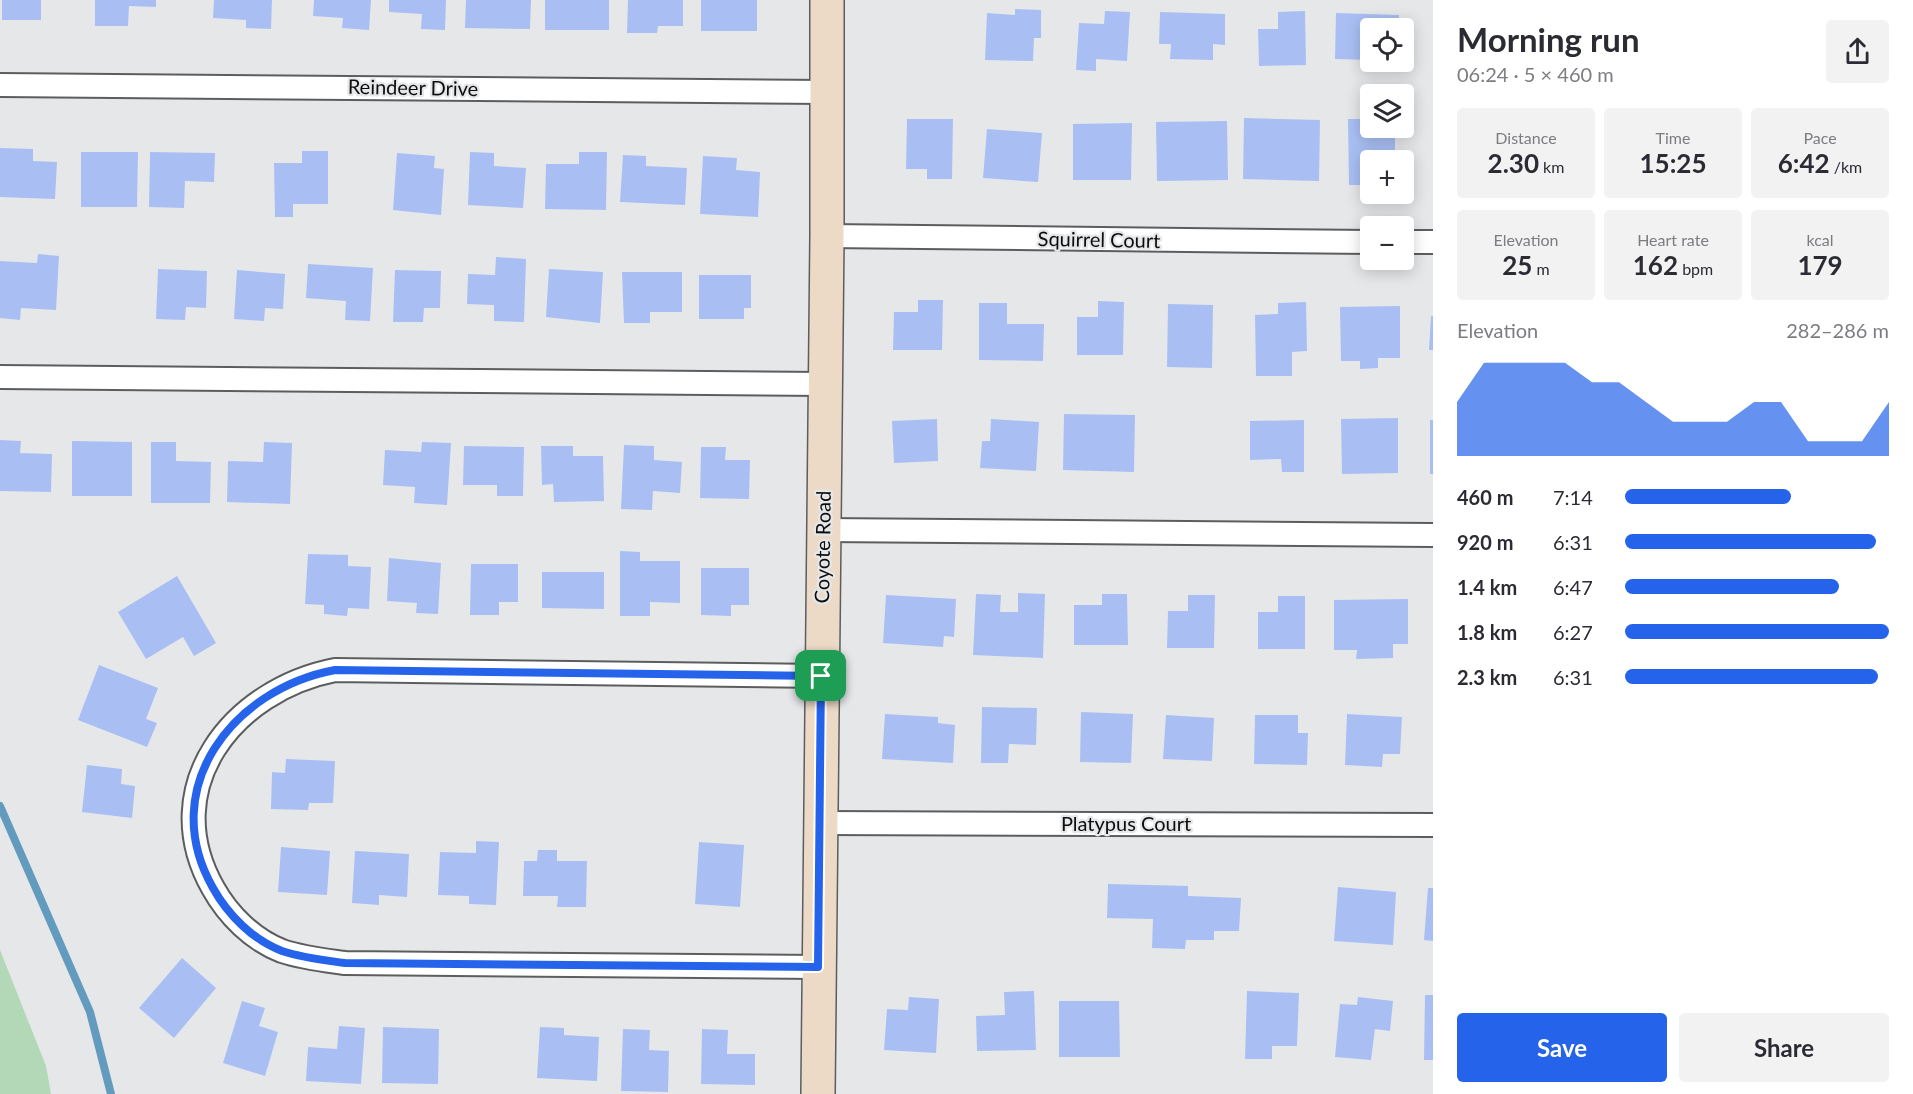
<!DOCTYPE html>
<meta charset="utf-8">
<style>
:root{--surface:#fff;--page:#f2f2f3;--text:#2b2b33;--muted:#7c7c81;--accent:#2563eb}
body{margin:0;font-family:Lato,sans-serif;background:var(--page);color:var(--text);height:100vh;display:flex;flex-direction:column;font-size:22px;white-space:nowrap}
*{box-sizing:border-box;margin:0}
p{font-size:20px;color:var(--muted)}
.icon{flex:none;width:33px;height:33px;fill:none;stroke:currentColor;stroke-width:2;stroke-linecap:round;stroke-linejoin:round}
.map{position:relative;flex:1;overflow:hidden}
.details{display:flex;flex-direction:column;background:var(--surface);width:480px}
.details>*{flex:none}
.tools{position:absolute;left:1360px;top:18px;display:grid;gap:12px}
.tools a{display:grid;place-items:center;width:54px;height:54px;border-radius:6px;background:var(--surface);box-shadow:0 3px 15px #0003;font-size:30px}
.pin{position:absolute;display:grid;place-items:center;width:51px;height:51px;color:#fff;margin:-26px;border-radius:12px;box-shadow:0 3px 9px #0006}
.round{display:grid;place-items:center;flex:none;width:63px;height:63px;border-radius:6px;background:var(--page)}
.overview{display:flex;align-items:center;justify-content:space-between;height:102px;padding:0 24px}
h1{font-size:33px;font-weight:700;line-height:45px}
.figures{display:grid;grid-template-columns:repeat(3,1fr);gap:9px;height:102px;padding:6px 24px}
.figures div{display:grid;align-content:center;border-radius:6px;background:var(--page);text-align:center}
.figures b{font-size:26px;font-weight:700}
.figures small{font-size:16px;font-weight:400}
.figures p{font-size:16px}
.chart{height:168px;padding:12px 24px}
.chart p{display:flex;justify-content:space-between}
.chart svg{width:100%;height:108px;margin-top:6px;fill:var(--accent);opacity:.7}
.action{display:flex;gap:12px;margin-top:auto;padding:12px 24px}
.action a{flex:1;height:69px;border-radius:6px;background:var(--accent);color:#fff;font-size:24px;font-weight:700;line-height:69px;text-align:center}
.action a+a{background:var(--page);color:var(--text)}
ul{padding:0 24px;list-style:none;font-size:20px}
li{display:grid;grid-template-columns:96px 72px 1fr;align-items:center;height:45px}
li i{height:15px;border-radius:8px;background:var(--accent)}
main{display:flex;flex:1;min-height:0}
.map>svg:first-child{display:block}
.green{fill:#b3d8b7}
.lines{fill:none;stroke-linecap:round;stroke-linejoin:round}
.stream{stroke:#639bbe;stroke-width:8}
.building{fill:#a9bff4}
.street-casing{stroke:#5c5d5f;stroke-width:26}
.secondary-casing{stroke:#5c5d5f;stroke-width:36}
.street{stroke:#fff;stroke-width:22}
.secondary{stroke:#ecd9c6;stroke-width:33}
.route-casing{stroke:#fff;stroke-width:12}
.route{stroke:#2563eb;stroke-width:8}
.labels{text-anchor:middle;stroke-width:4.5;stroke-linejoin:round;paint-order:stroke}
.street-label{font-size:20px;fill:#0d0d0e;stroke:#e6e7e9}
</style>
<main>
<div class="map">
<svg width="1433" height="1094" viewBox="0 0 1433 1094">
<rect width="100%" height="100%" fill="#e6e7e9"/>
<path class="green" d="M0,950L46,1066L51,1094H0Z"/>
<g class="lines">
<path class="stream" d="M0,806L90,1012L111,1094"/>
</g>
<path class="building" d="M2,0H41V20H2Z
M95,0H156V7L129,6L128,26H95Z
M214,0H272L271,29L246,28V20L213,18Z
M314,0H371L369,30L342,28L343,18L313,16Z
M389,0H446L445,30L421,29L422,14L389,12Z
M466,0H531L530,29L465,28Z
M545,0H609V30H545Z
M628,0H683V26H658L657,33H627Z
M701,0H757V31H701Z
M1015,9L1041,10V38H1034L1033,61L985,60L987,13L1015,15Z
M1105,11L1130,12L1127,61L1096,59V71L1076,70L1079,23L1104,24Z
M1305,11L1306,65L1259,66L1258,29H1278V12Z
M1160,12L1225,14V45L1213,44V60L1170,59L1171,44H1159Z
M1336,13L1399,15V28H1371V60L1335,59Z
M1244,118L1320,120L1319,181L1243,179Z
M907,119H953L952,179H927V169H906Z
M1348,119H1371V128H1395V160H1371V185H1349Z
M1227,121L1228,180L1157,181L1156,122Z
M1132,123L1131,180H1073V124Z
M987,129L1042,133L1038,182L983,178Z
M0,148L33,149V161L57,162L55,199L0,197Z
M302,151H328V204H293V217H275L274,163H302Z
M81,152H138L137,207H81Z
M150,152L215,153L214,182L185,181L184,208L149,207Z
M470,152L494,153V166L526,168L523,208L468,205Z
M579,152H607L606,210L545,209L546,164H579Z
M397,153L435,156L434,168L444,169L441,215L393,210Z
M623,155L646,156V166L687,168L685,205L620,202Z
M703,156L737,158L736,170L760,172L758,217L700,214Z
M38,254L59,256L56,310L21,308L20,320L0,318V261L37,263Z
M496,257L526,259L524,322L494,321V305L467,304L468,274L495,275Z
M308,264L373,268L370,321L345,320L346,301L306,298Z
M158,269L207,271L206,308L186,307L185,320L156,319Z
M549,269L603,272L600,323L546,317Z
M237,270L285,274L283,309L265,308L264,321L234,319Z
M395,270L441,271L440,308H424L423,322H393Z
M622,272H682V312H650V323H624Z
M699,275H751V308H744V319H699Z
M918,300H943L942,350H893L894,312H918Z
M1098,301L1124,302L1123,355H1077V317H1098Z
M1306,302L1307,351L1292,352V376H1256L1255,315L1278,314V303Z
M979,303H1007V324H1044L1043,361L979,360Z
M1168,304L1213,305L1212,368L1167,367Z
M1400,306V358H1378V368L1360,369V361H1341L1340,307Z
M1431,316H1433V350H1429Z
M1064,414L1135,415L1134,472L1063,470Z
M1398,418V473L1342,474L1341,419Z
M937,419L938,461L894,463L892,421Z
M991,419L1039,422L1036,471L980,468L982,441H990Z
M1304,420V472H1282L1281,459L1250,460V421Z
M1430,420H1433V474H1430Z
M0,440L21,441L20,453L52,454L51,492L0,491Z
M72,441L132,442V496H72Z
M151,442H176V461L211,462L210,503H151Z
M264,442L292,443L290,504L227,502L228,461L263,462Z
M422,442L451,443L447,505L414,503L415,487L383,485L385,450L421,452Z
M624,445L654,446V460L682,462L680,493L653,491L652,510L621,509Z
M464,446L524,447L523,496H497V485H463Z
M541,446H573V456H603L604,501L554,502L553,484L542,485Z
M701,447H726L725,460H750L749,499L700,498Z
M620,551L640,552V561H680V603L650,602V616H620Z
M308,554L348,555V566L371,567L369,609L348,608L347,616L324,614V605L305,604Z
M389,558L441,563L438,614L416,613L417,603L387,601Z
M471,564H518V602H499V615H470Z
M701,568H749V605H731V616L701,615Z
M542,572H604V609L542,608Z
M177,576L216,643L194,656L183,637L146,659L118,612Z
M1018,593L1045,594L1043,658L973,655L976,594L1001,595L1000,612H1018Z
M1102,594H1127L1128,645H1074V605H1102Z
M886,595L956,599L954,637L944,636L943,647L883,643Z
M1188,595H1215L1214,648H1167L1168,611H1188Z
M1278,596H1305V649H1258V612H1278Z
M1408,599V644H1393V658L1356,659L1357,650H1334V600Z
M99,665L158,688L146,719L157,723L147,747L78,720Z
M982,707L1037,708L1036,745L1009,744L1008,763H981Z
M1081,712L1133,714L1131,763L1080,762Z
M885,714L938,717V723L955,725L953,763L882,759Z
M1347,714L1402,717L1400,754H1383L1382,767L1345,765Z
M1166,715L1214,718L1212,761L1163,759Z
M1255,715H1298V733H1308L1307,765L1254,764Z
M286,759L335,761L333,803H309L308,810L271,809L272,772L285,773Z
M87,765L122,769L121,784L135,786L132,818L82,812Z
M476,841L499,842L496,905L469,904V896L438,895L440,852L476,853Z
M699,842L744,845L740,907L695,904Z
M281,847L330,851L327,895L278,892Z
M538,850H557V861H587L586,907H557L558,896H523L524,861H537Z
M355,851L409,854L407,897L379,895V905L352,903Z
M1108,884L1188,886V896L1241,898L1239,931H1214V940H1186L1185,949L1152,948L1153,919L1107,918Z
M1338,887L1396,892L1393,945L1334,941Z
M1428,888H1433V941L1424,940Z
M182,958L216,988L174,1038L139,1008Z
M1034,991L1036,1050L977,1051L976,1016L1005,1015L1004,992Z
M1247,991L1299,993L1297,1046H1272V1059H1245Z
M1425,995H1433V1060H1424Z
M909,997L939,999L936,1053L884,1050L887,1009L908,1010Z
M1358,997L1393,1001L1390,1031L1375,1029L1371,1060L1335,1057L1340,1004L1357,1005Z
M242,1001L265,1008L259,1026L278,1032L265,1076L223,1063Z
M1059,1001H1119L1120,1057H1059Z
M339,1026L365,1028L361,1084L306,1081L308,1047L337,1049Z
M383,1027L439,1029L438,1084L382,1083Z
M540,1027L564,1028V1035L599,1037L597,1081L537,1078Z
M623,1029L650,1030L649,1050L669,1051L668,1092L621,1091Z
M702,1029L728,1030L727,1054H755V1085L701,1084Z"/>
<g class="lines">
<g class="street-casing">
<path id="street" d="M0,85L826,92
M827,236L1371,242
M1404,242H1433
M0,377L824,384
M823,530L1433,535
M820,823L1433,825
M818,967L345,963C323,960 303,958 282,951C253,940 228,915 213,888C156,787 233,690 335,670L821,676"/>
</g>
<g class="secondary-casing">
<path id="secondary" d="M818,1094L827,236V0"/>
</g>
<use href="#street" class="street"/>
<use href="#secondary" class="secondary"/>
</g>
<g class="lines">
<g class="route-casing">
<path id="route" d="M335,670L821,676L818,967L345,963C323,960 303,958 282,951C253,940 228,915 213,888C156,788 233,689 335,670Z"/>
</g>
<use href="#route" class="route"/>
</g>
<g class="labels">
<g class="street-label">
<text transform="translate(413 88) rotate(1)" y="7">Reindeer Drive</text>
<text transform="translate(1099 240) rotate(1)" y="7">Squirrel Court</text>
<text transform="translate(823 547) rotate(-89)" y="7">Coyote Road</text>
<text x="1126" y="831">Platypus Court</text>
</g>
</g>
</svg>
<div class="tools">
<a><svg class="icon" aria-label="locate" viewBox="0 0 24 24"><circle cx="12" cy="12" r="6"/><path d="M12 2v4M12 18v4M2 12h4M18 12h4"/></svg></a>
<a><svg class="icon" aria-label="layers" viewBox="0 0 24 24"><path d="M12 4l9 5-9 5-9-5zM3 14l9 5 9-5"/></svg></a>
<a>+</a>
<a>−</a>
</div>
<div class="pin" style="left:821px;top:676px;background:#1e9e55"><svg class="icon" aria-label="arrive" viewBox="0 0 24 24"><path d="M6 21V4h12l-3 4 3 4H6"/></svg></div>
</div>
<section class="details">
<div class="overview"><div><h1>Morning run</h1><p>06:24 · 5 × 460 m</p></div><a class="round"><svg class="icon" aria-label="share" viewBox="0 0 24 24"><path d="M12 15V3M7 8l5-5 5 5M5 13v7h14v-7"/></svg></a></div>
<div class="figures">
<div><p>Distance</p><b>2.30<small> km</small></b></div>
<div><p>Time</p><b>15:25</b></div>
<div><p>Pace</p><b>6:42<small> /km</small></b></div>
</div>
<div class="figures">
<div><p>Elevation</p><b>25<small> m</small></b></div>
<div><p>Heart rate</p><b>162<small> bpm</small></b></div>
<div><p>kcal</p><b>179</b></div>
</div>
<div class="chart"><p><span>Elevation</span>282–286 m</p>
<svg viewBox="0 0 160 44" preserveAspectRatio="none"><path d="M0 44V22L10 6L20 6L30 6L40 6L50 14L60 14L70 22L80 30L90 30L100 30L110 22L120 22L130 38L140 38L150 38L160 22V44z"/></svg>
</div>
<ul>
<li><b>460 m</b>7:14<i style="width:63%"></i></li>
<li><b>920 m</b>6:31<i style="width:95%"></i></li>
<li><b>1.4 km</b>6:47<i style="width:81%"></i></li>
<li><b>1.8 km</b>6:27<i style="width:100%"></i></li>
<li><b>2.3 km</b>6:31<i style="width:96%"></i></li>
</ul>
<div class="action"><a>Save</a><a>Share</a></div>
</section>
</main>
